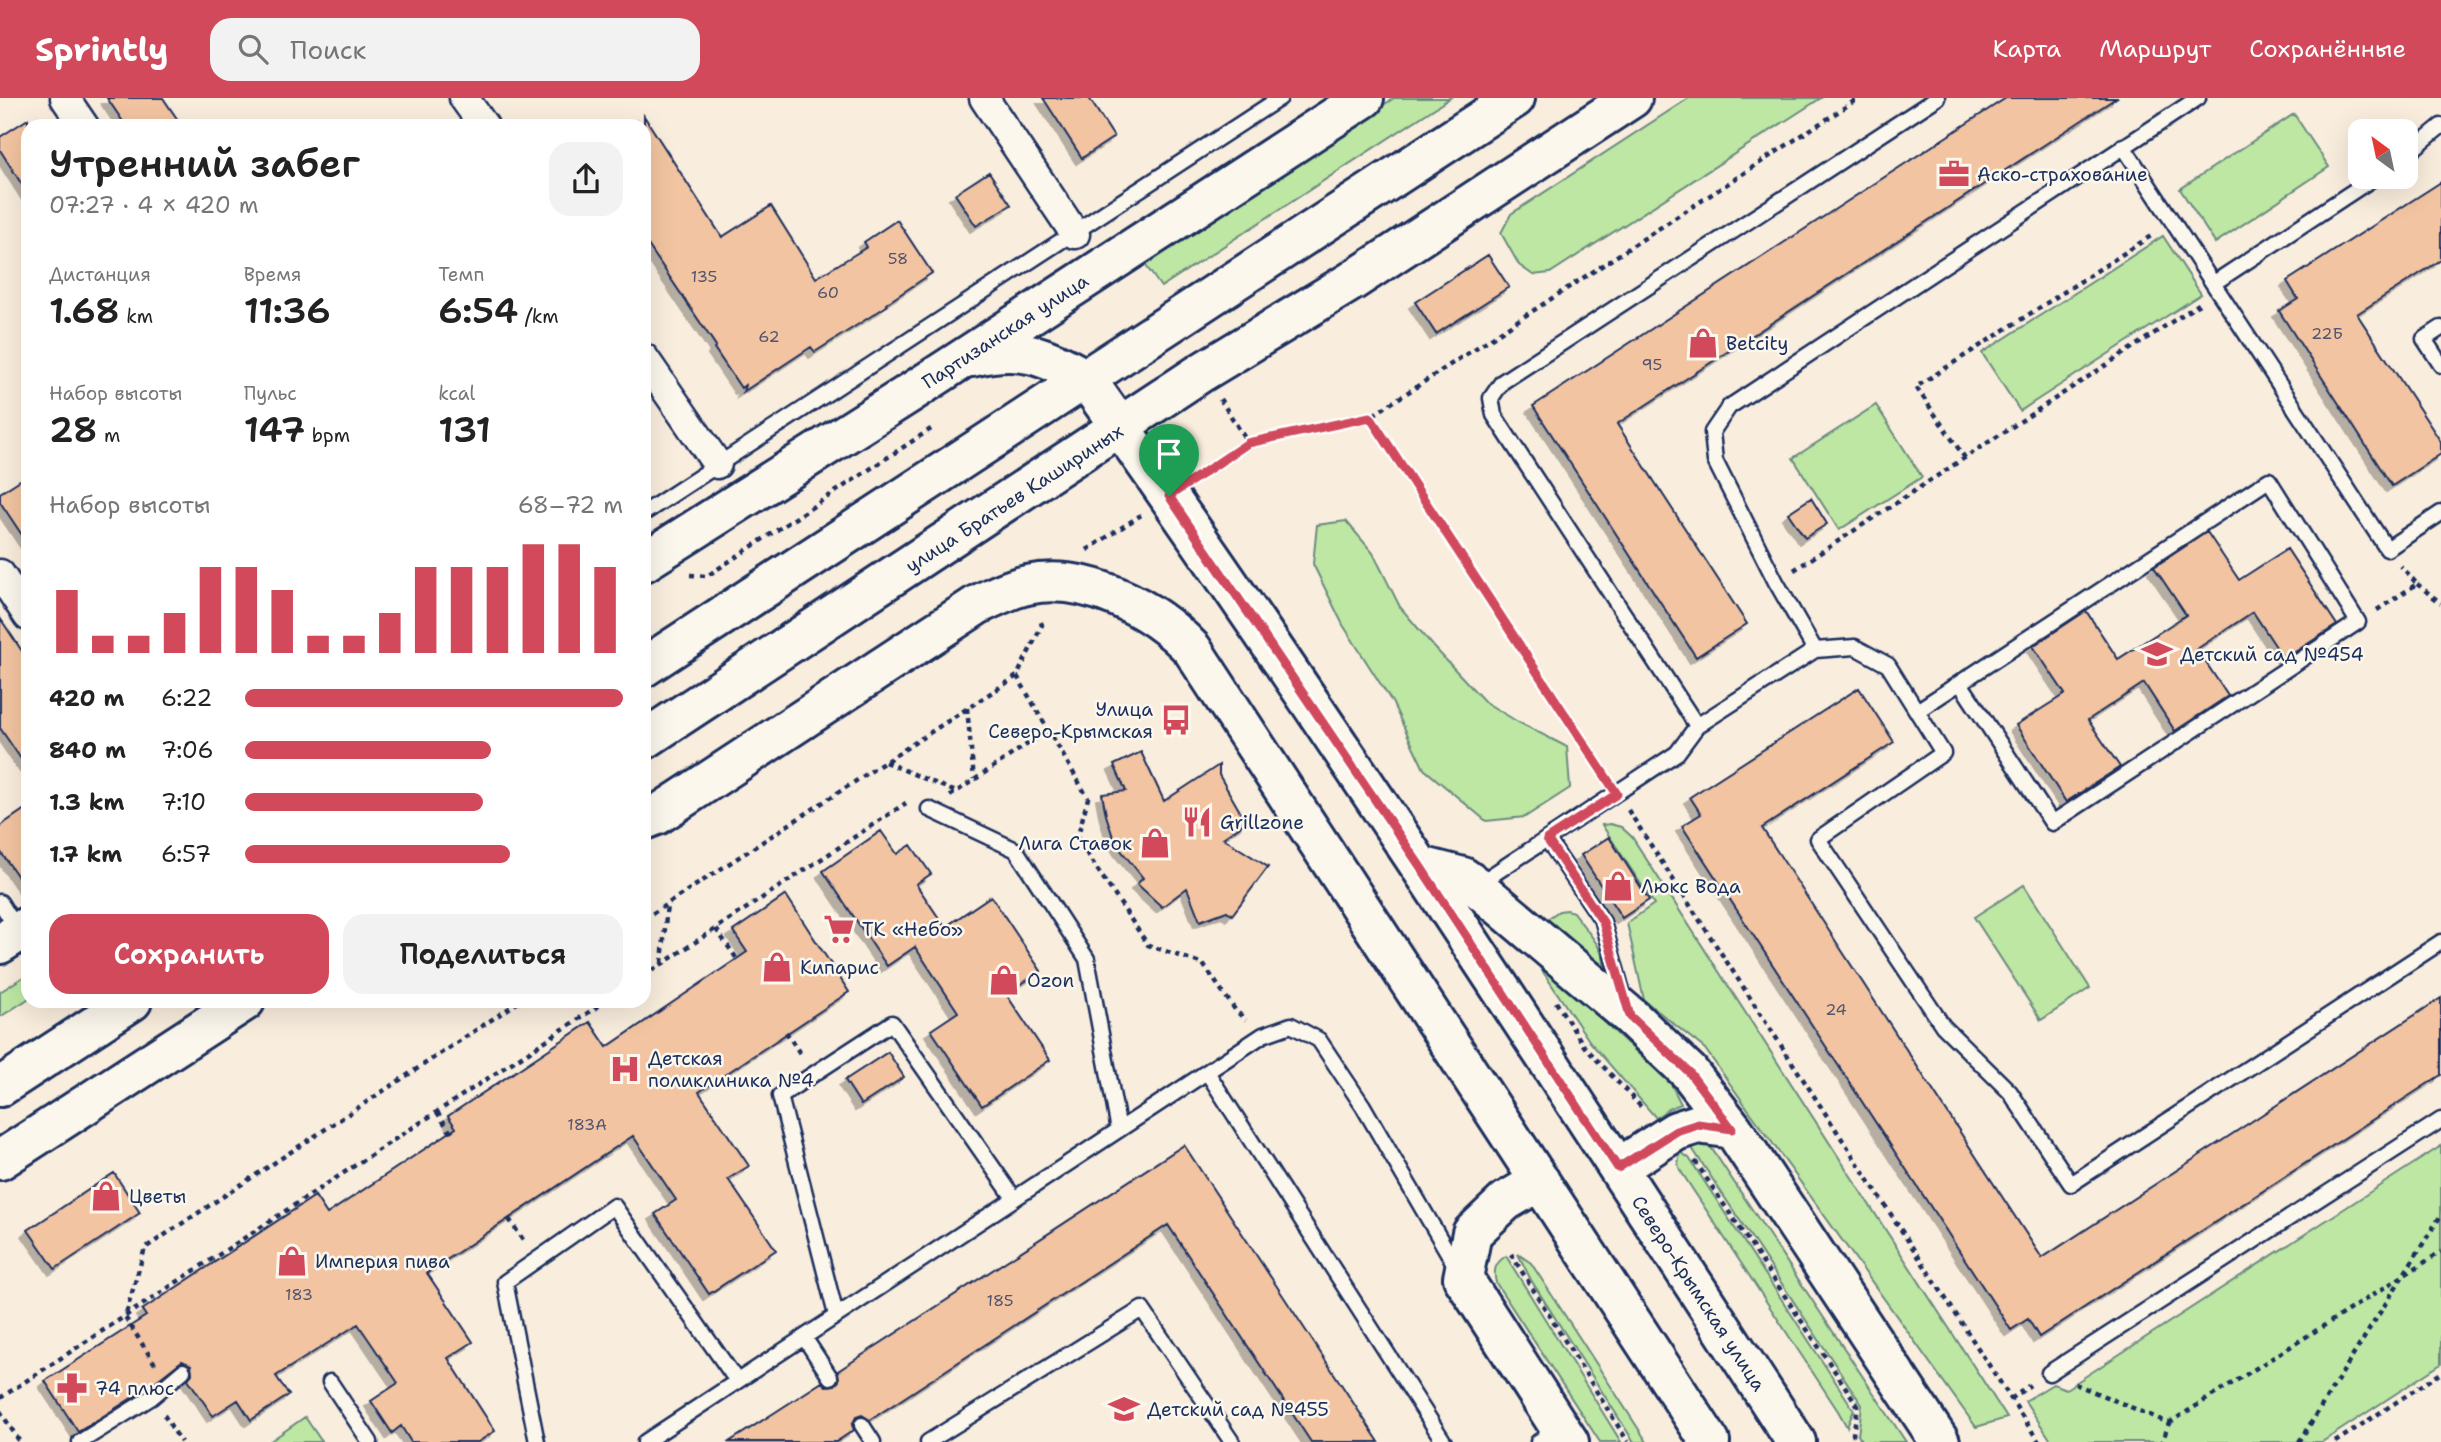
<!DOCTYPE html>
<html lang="ru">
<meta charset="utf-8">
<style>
:root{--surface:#fff;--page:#f2f2f2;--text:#222;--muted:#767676;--accent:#d1495b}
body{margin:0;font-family:"Shantell Sans",sans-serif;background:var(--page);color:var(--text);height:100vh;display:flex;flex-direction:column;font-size:26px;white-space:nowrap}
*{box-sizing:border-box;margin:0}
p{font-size:23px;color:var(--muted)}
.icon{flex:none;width:38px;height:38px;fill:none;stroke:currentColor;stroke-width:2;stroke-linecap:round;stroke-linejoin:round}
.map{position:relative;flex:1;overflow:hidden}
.details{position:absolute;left:21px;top:21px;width:630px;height:889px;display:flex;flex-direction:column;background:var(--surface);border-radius:21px;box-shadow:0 7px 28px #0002}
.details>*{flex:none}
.needle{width:46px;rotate:327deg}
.tools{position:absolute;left:2348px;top:21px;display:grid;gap:14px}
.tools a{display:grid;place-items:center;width:70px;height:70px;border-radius:14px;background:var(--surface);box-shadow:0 7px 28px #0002;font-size:35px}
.pin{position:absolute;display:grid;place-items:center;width:60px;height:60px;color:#fff;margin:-72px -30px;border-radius:50% 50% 50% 0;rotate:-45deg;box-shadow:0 0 7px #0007}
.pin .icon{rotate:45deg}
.round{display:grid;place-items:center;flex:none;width:74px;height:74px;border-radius:21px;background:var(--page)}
.headline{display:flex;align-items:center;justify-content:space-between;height:119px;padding:0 28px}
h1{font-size:38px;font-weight:600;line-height:52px}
.metrics{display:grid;grid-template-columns:repeat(3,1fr);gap:10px;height:119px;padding:7px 28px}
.metrics div{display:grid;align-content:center}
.metrics b{font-size:35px;font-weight:600}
.metrics small{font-size:19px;font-weight:400}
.metrics p{font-size:19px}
.chart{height:196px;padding:14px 28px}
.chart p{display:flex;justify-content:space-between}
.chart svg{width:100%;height:126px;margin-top:7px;stroke:var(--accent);stroke-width:6}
.cta{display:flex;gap:14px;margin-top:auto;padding:14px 28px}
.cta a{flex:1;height:80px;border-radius:21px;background:var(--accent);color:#fff;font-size:28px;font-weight:600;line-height:80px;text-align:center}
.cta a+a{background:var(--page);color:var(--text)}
ul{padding:0 28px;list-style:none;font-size:23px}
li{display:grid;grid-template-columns:112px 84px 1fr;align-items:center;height:52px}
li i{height:18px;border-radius:9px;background:var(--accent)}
header{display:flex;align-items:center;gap:42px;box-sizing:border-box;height:98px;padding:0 35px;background:var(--accent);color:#fff}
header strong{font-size:33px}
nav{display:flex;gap:38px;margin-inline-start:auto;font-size:24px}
.search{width:490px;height:63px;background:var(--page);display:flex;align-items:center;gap:18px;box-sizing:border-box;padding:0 24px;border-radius:21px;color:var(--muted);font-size:26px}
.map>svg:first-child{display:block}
.green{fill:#bde7a3;stroke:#6c8b80;stroke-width:2}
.building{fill:#f2c4a1;stroke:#1b2f5e;stroke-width:2;filter:url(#shadow)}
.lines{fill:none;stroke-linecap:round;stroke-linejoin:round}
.lane-casing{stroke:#1b2f5e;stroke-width:19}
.street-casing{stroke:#1b2f5e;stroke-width:33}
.secondary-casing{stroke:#1b2f5e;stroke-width:44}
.primary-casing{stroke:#1b2f5e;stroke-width:44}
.path{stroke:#1b2f5e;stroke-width:4.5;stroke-dasharray:5 5;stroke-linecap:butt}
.lane{stroke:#fbf7ec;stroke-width:14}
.street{stroke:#fbf7ec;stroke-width:28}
.secondary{stroke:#fbf7ec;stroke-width:38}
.primary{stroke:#fbf7ec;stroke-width:38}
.route-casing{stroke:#fff;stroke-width:14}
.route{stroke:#d1495b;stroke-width:9}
.labels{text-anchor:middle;stroke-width:5;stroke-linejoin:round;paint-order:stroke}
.number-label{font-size:16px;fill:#51546f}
.poi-label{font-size:19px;fill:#1b2f5e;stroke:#fbf7ec;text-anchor:start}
.street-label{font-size:19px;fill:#1b2f5e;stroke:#fbf7ec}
</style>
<header>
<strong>Sprintly</strong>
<div class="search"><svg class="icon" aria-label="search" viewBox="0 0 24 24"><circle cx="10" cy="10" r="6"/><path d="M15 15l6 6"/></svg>Поиск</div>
<nav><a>Карта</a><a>Маршрут</a><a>Сохранённые</a></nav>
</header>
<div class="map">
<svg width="2441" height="1344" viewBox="0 0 2441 1344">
<defs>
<filter id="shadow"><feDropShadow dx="-6" dy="6" stdDeviation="0" flood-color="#0004"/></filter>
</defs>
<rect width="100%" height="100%" fill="#f9eddd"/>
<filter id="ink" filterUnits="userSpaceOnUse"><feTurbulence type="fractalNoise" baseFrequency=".0143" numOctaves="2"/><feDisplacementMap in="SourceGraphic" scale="14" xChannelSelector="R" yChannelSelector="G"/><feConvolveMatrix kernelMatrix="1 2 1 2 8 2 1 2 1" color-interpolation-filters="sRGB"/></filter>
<g filter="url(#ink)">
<path class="green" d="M1394,0H1450L1161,189L1144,165Z
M1689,0H1821L1550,175L1533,177L1519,167L1501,135L1511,116Z
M2294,16L2329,69L2215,145L2180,91Z
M2163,138L2201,196L2020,313L1982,255Z
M1876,307L1922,379L1839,432L1793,360Z
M1346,423L1373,455L1400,509L1434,549L1485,604L1518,624L1567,649L1570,690L1525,719L1486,723L1424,671L1392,604L1343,527L1313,466L1317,427Z
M1610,726L1621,729L1632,739L2007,1320L1976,1329L1705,951L1644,902L1627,825L1654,806L1602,727Z
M2024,787L2090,890L2041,922L1974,819Z
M1567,812L1573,814C1583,829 1610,854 1603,874L1544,823L1559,813Z
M1531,856L1671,986L1681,1006L1668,1011L1656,1020L1590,944Z
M28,876V901L0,919V894Z
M1691,1044L1706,1046L1712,1051L1906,1344H1862L1858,1337L1862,1307L1690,1047Z
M2441,1048V1266L2322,1344H2052L2025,1303L2053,1286L2066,1291Z
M1680,1054L1689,1060L1854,1312L1847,1329L1838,1313L1680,1072L1678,1066Z
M1518,1156L1531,1165L1647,1344H1634L1531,1182Z
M1506,1158L1621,1344H1600L1496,1185C1493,1172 1495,1165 1506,1158Z
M305,1319L322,1344H269Z"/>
<path class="building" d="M107,0H163L182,28H126Z
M1043,0H1089L1114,39L1082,60Z
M2006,0H2116L1617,326L1747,526L1696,559L1533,308Z
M644,18L722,139L771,108L816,180L867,149L864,144L897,122L932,175L886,206L887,208L815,254L811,249L743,294L745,287L741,290L714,250L716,248L644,141Z
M28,21V96L0,52V39Z
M989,74L1011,107L976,128L955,96Z
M2441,84V162L2357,216L2441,344V356L2392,388L2279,213L2298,201L2287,183Z
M1488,157L1509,189L1436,236L1415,204Z
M28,377V446L0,404V395Z
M1811,400L1827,426L1805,440L1788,415Z
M2207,434L2239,482L2287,451L2337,527L2284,561L2253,514L2197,551L2228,598L2175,633L2144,585L2088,622L2120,669L2066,704L2016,627L2065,596L2033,548L2086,513L2118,561L2186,517L2154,469Z
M0,520L28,562V671L0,630Z
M1859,590L1894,644L1762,730L2042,1160L2441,900V977L2039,1239L2028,1221L2011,1232L1682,728L1701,716L1690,699Z
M1141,654L1164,703L1219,667V677L1246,724L1223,740L1268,769L1232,817L1227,813L1200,823L1187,790L1162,809L1137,786L1143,780L1120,751L1112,736L1106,717L1102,696L1126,693L1114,667Z
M28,709V793L0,753V728Z
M881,733L897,756L911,747L931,776L916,786L945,829L991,798L1041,873L1006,896L1050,962L982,1008L931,932L958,914L915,849L887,868L823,773Z
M1609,739L1649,802L1622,820L1581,757Z
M786,797L849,894L699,994L749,1068L728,1081L776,1152L709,1196L655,1116L676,1102L633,1038L427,1175L473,1244L448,1260L495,1333L478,1344H411L401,1328L392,1335L371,1303L398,1285L358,1226L276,1278L289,1297L251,1322L238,1302L213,1318L188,1281L192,1276L191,1267L182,1263L146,1291L78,1334L45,1283L146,1218L142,1212L315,1098L327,1116L456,1030L448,1018L590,924L607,949L747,854L733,833Z
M888,954L904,979L861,1007L845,982Z
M1184,1047L1379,1344H1311L1168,1127L870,1322L862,1317L856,1319L852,1327L854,1332L836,1344H729L822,1284L826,1288L835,1287L839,1283L838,1273Z
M114,1075L140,1115L55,1171L28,1132Z"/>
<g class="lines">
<g class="lane-casing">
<path id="lane" d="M2198,0L1729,309L1712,334L1715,363L1776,484L1815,552L1855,549L1888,567L1943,655L1818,741L1943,928L2010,994L2071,1086L2441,844
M2123,48L2387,451L2441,415
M2406,57L2441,28
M2214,185L2375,79
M2441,230L2424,241L2441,267
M644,415L1280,0
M1917,613L2269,382L2358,524L2052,725L1960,585
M1697,628L1494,317L1491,300L1502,284L1937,0
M929,711L1016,752L1087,861L1119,1032
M1547,741L1603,824L1624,900
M1477,787L1677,655L1697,628L1815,552
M0,804L18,833
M1207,974L1444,1344
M836,1217L780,998L892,925L1014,1100
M804,1239L830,1279
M2049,1275L2441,1022
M330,1284L370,1344
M862,1327L873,1344
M80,1344L152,1299L183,1273
M537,1344L505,1184L614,1108L737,1283
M645,1344L1263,937L1291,927L1319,942L1363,1008L1458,1172
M928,1344L1142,1211L1232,1344
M1538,1344L1560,1330"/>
</g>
<g class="street-casing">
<path id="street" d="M65,0L84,28
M464,0L484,28
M984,0L1075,136
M644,260L717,366
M0,476L28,518"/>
</g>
<g class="secondary-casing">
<path id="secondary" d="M972,259C1020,247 1045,257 1086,281
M644,464L910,295L1364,0
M0,846L28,828"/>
</g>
<g class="primary-casing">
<path id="primary" d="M1086,281C1333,628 1564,987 1796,1344
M644,569L1515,0
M644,642L1202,274L1352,183L1632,0
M644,722L657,717L977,507C993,499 1009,491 1027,487C1085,474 1153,510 1192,551L1710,1344
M1420,768L1463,779L1476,788L1630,918L1689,974L1733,1031L1698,1026L1676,1033L1618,1070
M0,989L132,903
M1733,1031L1940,1344
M0,1062L245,903
M1540,1083L1506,1103L1472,1135L1463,1180L1569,1344"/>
</g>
<path class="path" d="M1220,301L1248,345
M1370,319L1604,675
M1965,360L1916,289L2154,136
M1197,379L1248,345L1370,319L1859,0
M1087,452L1141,417
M1794,472L2199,206
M690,477L707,478L931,331
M2417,486L2441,505
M2377,512L2417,486L2401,468
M1017,578L1088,700L1077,741L1148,847L1203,866L1236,913L1246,922
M967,610L974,681
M885,664L956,694
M950,698L1047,633
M1628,712L2039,1344
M644,821L1017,578L1042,527L1039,520
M716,831L737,861
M662,865L667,806
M644,878L906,705
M1556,904L1584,948L1643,1011
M786,934L801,957
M437,1014L453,1038
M1695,1063L1858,1308L1853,1336L1857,1344
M509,1121L524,1143
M1511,1156L1628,1344
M155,1266L125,1219L145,1150L520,903
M2075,1286L2169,1325L2162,1344
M0,1300L606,903
M2011,1301L2030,1287
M0,1313L20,1344
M164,1317L181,1344
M2169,1325L2441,1154
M2299,1344L2441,1117
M2335,1344L2441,1275"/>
<use href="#lane" class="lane"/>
<use href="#street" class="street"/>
<use href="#secondary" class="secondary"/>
<use href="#primary" class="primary"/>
</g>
</g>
<g class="lines" filter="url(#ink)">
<g class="route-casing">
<path id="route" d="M1370,319L1617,696L1547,741L1603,824L1630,918L1689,974L1732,1031L1698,1026L1676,1033L1618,1070L1420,768L1169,398L1248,345Z"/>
</g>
<use href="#route" class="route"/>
</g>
<defs>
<g id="office-bare" transform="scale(2.415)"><path d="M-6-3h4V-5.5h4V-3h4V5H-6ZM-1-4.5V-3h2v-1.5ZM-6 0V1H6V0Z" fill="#d1495b" stroke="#fbf7ec" stroke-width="2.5" paint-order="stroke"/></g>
<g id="shop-bare" transform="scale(2.415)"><path d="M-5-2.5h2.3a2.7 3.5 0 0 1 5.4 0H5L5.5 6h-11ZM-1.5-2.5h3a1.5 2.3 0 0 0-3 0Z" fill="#d1495b" stroke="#fbf7ec" stroke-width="2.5" paint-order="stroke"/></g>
<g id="school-bare" transform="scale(2.415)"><path d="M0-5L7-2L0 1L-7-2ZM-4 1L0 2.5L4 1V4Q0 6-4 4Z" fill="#d1495b" stroke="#fbf7ec" stroke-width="2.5" paint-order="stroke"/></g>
<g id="bus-bare" transform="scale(2.415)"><path d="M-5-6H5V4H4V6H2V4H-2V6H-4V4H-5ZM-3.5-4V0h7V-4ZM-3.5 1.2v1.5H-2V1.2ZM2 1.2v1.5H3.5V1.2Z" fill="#d1495b" stroke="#fbf7ec" stroke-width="2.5" paint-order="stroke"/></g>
<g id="restaurant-bare" transform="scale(2.415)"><path d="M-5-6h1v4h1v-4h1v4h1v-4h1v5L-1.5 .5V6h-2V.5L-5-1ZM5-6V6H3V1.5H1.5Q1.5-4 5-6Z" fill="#d1495b" stroke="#fbf7ec" stroke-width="2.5" paint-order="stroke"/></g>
<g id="supermarket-bare" transform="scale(2.415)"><path d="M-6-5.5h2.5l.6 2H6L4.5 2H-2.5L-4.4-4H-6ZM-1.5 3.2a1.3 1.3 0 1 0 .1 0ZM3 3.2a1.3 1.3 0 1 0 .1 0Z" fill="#d1495b" stroke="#fbf7ec" stroke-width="2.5" paint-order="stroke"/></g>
<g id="hospital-bare" transform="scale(2.415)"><path d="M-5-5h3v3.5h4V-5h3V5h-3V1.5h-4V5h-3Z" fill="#d1495b" stroke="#fbf7ec" stroke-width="2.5" paint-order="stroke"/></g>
<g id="pharmacy-bare" transform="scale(2.415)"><path d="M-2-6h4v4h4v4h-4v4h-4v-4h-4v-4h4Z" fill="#d1495b" stroke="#fbf7ec" stroke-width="2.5" paint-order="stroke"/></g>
</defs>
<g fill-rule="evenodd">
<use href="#office-bare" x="1954" y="76"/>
<use href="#shop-bare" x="1703" y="245"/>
<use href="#school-bare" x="2157" y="556"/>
<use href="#bus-bare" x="1176" y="622"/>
<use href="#restaurant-bare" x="1197" y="724"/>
<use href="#shop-bare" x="1155" y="745"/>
<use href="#shop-bare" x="1618" y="788"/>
<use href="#supermarket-bare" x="839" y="831"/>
<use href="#shop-bare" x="777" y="869"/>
<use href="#shop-bare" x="1004" y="882"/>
<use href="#hospital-bare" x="625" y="971"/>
<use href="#shop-bare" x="106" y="1098"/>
<use href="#shop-bare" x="292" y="1163"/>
<use href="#pharmacy-bare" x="72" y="1290"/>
<use href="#school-bare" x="1124" y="1311"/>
</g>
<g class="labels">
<g class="number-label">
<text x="898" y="166">58</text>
<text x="704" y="184">135</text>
<text x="828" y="200">60</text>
<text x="2327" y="241">22Б</text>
<text x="769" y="244">62</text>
<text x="1652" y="272">95</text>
<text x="1836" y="917">24</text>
<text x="587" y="1032">183А</text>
<text x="299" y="1202">183</text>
<text x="1000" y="1208">185</text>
</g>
<g class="poi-label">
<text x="1977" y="83">Аско-страхование</text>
<text x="1726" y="252">Betcity</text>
<text x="2180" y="563">Детский сад №454</text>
<text x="1153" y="618" text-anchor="end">Улица<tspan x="1153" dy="22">Северо-Крымская</tspan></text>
<text x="1220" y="731">Grillzone</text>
<text x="1132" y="752" text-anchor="end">Лига Ставок</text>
<text x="1641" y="795">Люкс Вода</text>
<text x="862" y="838">ТК «Небо»</text>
<text x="800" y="876">Кипарис</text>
<text x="1027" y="889">Ozon</text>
<text x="648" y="967">Детская<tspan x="648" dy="22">поликлиника №4</tspan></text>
<text x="129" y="1105">Цветы</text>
<text x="315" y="1170">Империя пива</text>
<text x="95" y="1297">74 плюс</text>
<text x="1147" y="1318">Детский сад №455</text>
</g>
<g class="street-label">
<text transform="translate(1005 233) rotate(-33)" y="7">Партизанская улица</text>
<text transform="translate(1014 400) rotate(-33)" y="7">улица Братьев Кашириных</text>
<text transform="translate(1699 1195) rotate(57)" y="7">Северо-Крымская улица</text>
</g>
</g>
</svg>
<div class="tools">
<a><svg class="needle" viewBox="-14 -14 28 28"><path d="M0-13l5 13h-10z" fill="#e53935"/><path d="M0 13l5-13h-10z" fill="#767676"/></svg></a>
</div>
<div class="pin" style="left:1169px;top:398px;background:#1e9e55"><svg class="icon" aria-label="arrive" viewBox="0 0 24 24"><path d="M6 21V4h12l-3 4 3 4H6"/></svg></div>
<section class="details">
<div class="headline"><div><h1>Утренний забег</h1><p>07:27 · 4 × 420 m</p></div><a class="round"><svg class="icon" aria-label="share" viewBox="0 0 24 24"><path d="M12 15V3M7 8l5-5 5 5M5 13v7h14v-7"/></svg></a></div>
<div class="metrics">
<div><p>Дистанция</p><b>1.68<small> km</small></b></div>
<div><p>Время</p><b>11:36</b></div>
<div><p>Темп</p><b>6:54<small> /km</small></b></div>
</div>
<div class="metrics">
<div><p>Набор высоты</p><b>28<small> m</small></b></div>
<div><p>Пульс</p><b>147<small> bpm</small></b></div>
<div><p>kcal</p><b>131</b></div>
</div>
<div class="chart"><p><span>Набор высоты</span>68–72 m</p>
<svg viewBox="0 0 160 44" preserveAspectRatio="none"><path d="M5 44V22M15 44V38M25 44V38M35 44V30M45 44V14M55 44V14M65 44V22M75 44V38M85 44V38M95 44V30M105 44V14M115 44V14M125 44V14M135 44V6M145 44V6M155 44V14"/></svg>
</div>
<ul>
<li><b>420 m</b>6:22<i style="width:100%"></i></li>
<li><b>840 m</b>7:06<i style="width:65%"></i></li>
<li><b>1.3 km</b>7:10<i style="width:63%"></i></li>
<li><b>1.7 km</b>6:57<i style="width:70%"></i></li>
</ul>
<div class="cta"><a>Сохранить</a><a>Поделиться</a></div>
</section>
</div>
